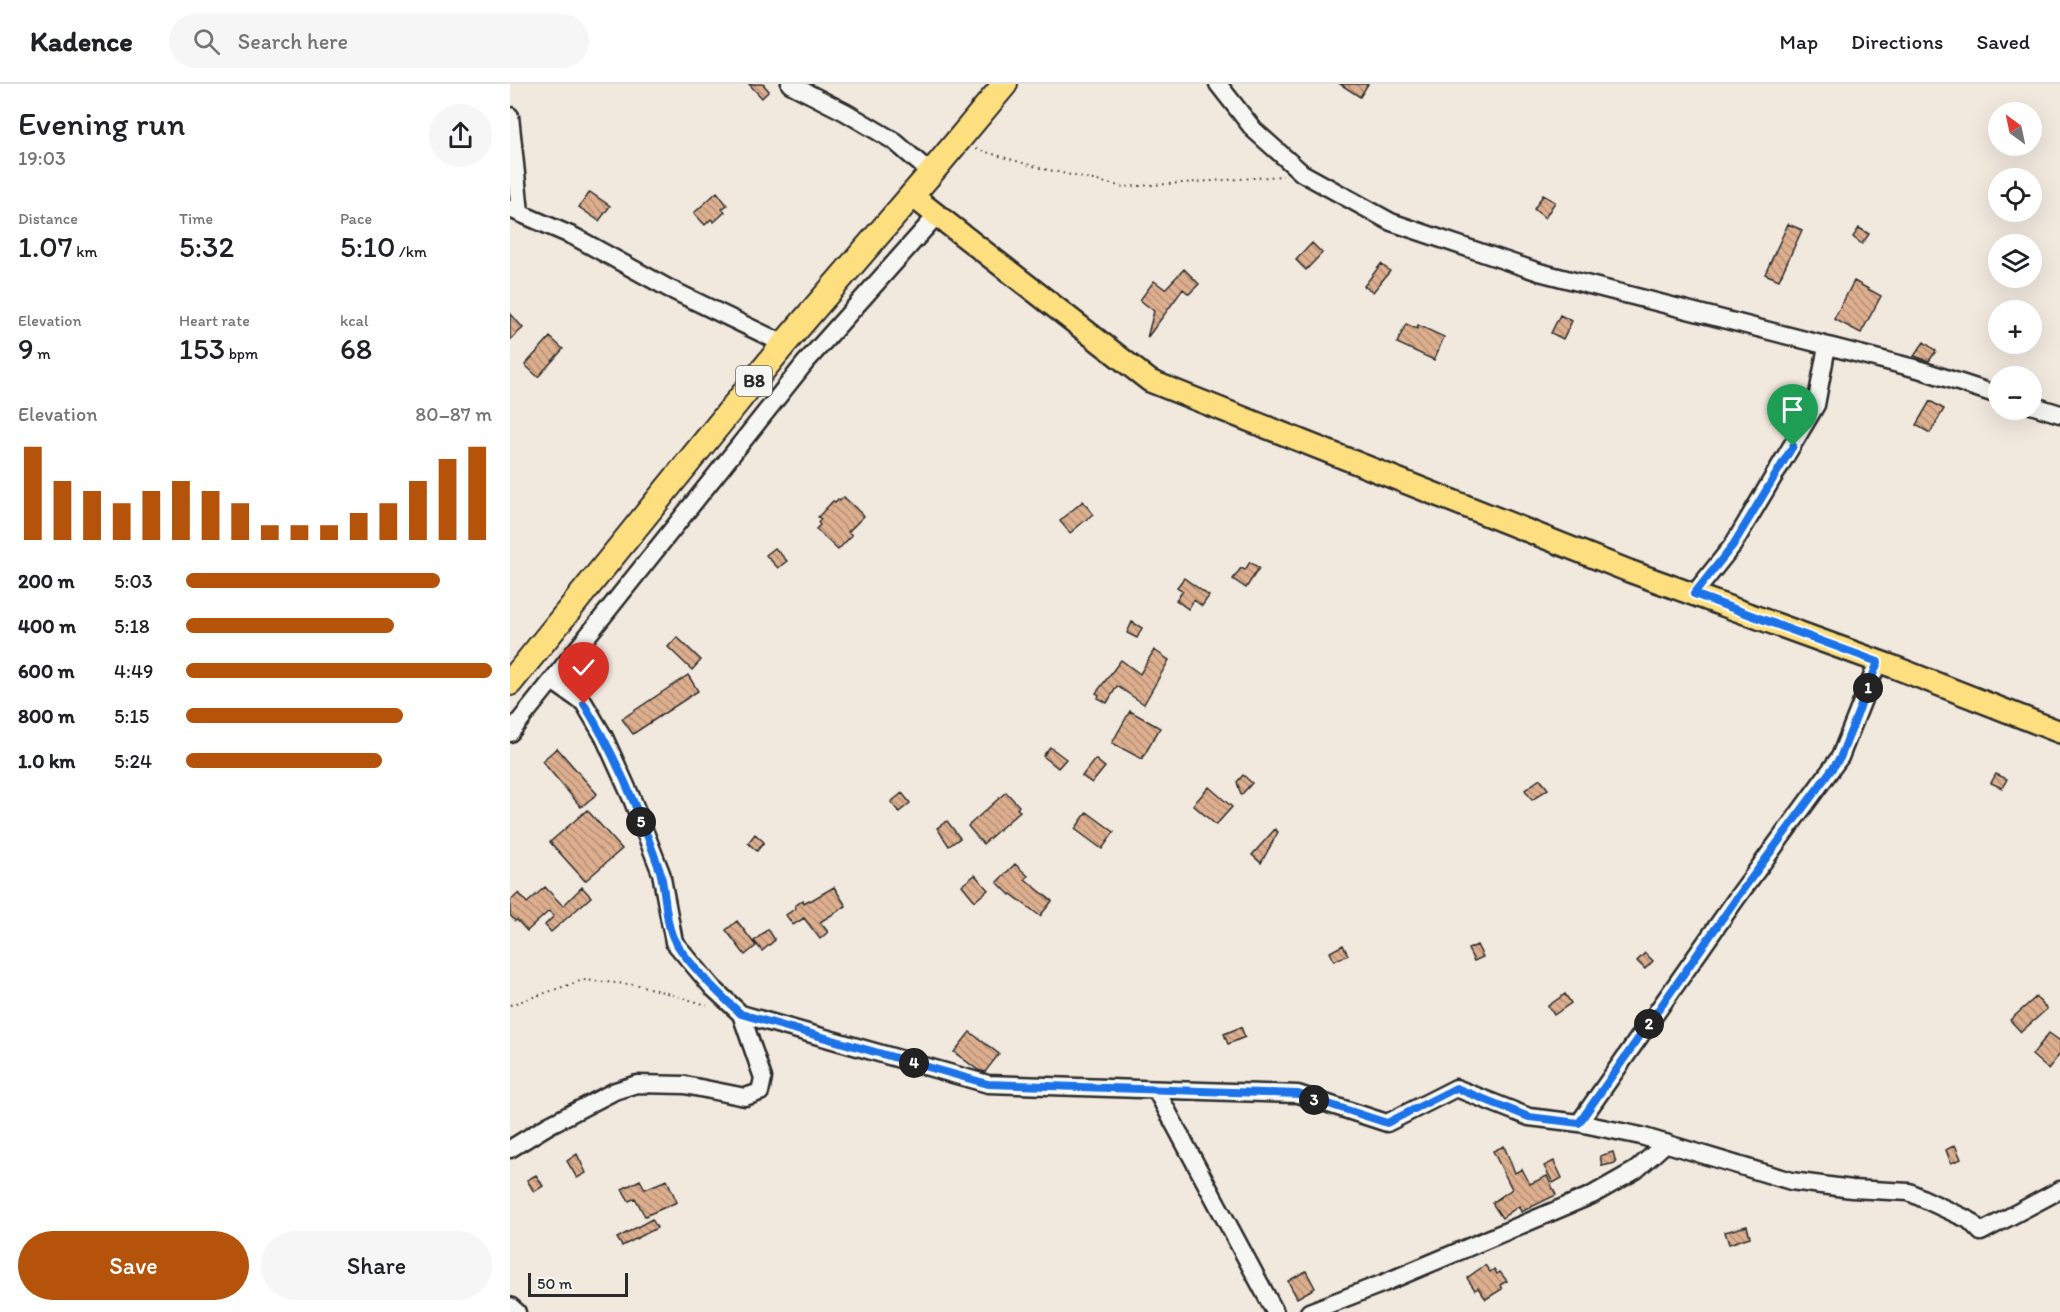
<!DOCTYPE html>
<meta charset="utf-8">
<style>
:root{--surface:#fff;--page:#f6f6f6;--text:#202124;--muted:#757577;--line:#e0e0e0;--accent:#b45309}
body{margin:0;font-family:Itim,sans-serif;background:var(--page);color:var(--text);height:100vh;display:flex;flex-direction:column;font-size:22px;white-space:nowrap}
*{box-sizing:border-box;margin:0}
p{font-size:20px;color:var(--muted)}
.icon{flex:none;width:33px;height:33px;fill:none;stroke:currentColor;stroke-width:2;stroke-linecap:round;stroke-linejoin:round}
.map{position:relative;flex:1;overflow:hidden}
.drawer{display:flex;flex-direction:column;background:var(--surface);width:510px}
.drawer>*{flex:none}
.needle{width:39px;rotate:327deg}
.fabs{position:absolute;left:1478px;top:18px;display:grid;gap:12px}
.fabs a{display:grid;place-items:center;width:54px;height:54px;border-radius:50%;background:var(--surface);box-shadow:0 6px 24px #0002;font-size:30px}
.scale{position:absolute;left:18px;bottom:15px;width:100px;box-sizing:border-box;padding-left:6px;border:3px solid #2b2b2b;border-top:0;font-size:16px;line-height:21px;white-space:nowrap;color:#2b2b2b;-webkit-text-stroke:4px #f6f6f2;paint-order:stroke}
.pin{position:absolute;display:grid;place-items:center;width:51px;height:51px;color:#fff;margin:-62px -26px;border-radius:50% 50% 50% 0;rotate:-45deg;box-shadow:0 0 6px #0007}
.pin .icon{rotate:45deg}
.km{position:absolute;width:30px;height:30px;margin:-15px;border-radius:50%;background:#222;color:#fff;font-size:16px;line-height:30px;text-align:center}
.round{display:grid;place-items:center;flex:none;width:63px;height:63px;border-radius:32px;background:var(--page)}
.head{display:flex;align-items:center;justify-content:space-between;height:102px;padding:0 18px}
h1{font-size:33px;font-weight:600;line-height:45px}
.metrics{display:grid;grid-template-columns:repeat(3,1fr);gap:9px;height:102px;padding:6px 18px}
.metrics div{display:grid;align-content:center}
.metrics b{font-size:30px;font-weight:600}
.metrics small{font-size:16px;font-weight:400}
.metrics p{font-size:16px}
.chart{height:168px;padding:12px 18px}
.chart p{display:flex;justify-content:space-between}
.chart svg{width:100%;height:108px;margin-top:6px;stroke:var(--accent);stroke-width:6}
.primary-button{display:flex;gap:12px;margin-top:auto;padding:12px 18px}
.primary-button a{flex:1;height:69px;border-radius:36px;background:var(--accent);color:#fff;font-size:24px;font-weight:600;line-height:69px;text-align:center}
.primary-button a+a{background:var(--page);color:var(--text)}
ul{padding:0 18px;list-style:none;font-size:20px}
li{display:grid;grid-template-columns:96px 72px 1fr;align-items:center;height:45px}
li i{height:15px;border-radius:8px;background:var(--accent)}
header{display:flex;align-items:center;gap:36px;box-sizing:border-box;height:84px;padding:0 30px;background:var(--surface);border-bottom:2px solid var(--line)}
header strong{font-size:28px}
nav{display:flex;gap:33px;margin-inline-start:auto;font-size:21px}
.search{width:420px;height:54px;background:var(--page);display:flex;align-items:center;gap:15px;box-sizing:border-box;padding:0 21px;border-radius:33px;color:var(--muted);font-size:22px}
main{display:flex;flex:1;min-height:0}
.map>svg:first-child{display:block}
.building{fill:url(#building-back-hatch);stroke:#2b2b2b;stroke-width:1.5}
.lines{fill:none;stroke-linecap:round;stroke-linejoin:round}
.minor-casing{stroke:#2b2b2b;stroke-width:21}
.major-casing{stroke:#2b2b2b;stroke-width:26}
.highway-casing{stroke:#2b2b2b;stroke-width:28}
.path{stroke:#2b2b2b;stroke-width:2;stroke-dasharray:1.5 4.5;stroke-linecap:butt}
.minor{stroke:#f6f6f2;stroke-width:16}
.major{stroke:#fddf80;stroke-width:21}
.highway{stroke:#fddf80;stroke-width:24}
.route-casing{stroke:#fff;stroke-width:12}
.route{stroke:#1a73e8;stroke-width:8}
.labels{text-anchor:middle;stroke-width:4.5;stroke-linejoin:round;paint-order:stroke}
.shield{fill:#f6f6f2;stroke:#686867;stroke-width:1.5}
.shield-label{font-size:18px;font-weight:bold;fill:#2b2b2b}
</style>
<header>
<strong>Kadence</strong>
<div class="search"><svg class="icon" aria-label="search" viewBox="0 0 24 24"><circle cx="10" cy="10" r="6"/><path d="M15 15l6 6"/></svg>Search here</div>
<nav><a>Map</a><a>Directions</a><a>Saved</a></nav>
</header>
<main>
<section class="drawer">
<div class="head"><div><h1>Evening run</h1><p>19:03</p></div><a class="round"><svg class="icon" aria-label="share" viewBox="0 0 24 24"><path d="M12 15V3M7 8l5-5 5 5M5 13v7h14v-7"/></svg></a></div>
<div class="metrics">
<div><p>Distance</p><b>1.07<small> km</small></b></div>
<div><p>Time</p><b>5:32</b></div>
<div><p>Pace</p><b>5:10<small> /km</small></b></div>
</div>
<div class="metrics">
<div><p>Elevation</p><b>9<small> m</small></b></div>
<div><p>Heart rate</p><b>153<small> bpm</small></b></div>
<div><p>kcal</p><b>68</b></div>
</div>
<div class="chart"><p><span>Elevation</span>80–87 m</p>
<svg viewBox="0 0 160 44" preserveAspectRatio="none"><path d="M5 44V6M15 44V20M25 44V24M35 44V29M45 44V24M55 44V20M65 44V24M75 44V29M85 44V38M95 44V38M105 44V38M115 44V33M125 44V29M135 44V20M145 44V11M155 44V6"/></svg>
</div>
<ul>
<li><b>200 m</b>5:03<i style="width:83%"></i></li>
<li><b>400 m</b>5:18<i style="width:68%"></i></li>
<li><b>600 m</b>4:49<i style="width:100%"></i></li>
<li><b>800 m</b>5:15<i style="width:71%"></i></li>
<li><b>1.0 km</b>5:24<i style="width:64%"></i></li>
</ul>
<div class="primary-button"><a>Save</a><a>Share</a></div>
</section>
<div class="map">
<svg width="1550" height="1228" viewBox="0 0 1550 1228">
<defs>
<pattern id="building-back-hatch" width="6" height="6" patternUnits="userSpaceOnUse" patternTransform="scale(1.5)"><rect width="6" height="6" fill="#deaf8f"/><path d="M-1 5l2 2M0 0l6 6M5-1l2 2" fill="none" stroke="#b48f75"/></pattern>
</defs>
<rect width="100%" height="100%" fill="#f1e8de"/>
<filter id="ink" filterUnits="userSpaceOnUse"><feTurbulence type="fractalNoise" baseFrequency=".0167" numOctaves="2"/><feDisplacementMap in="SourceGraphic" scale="12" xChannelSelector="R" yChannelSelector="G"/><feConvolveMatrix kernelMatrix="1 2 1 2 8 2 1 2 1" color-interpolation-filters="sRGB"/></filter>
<g filter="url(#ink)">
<path class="building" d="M239,0H253L259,7L252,14Z
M830,0H858L850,13Z
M80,108L100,122L89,137L69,123Z
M207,108L217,121L212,125L215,128L204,138L201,135L195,141L184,129Z
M1033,111L1045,118L1035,134L1024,125Z
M1278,140L1292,146L1269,196L1255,190Z
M1349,144L1359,150L1352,160L1343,153Z
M802,159L812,169L796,186L786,176Z
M871,180L880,187L863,208L854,202Z
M674,185L689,200L679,210L673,205L637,254L644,227L630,216L644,197L655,205Z
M1344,197L1371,212L1351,249L1324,235Z
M0,229L13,244L0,256Z
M1050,231L1062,237L1053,255L1041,249Z
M896,240L907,245L908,241L934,253L924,276L887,259Z
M40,253L53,265L28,293L15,281Z
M1414,258L1426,267L1419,277L1404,272Z
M1420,317L1434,325L1420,349L1406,341Z
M334,413L354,432L338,448L342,451L328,466L306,445L310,441L308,438L311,435L308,433L323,417L325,418L328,415L330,417Z
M573,417L583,430L560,449L550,437Z
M265,464L277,477L268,484L256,471Z
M740,478L749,484L736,504L723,495L731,484L735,486Z
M674,494L699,512L692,522L684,516L678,525L666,516L673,507L667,503Z
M622,538L632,544L627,554L617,549Z
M167,553L191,576L182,586L158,563Z
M644,566L659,576L634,620L607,602L597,619L588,614L589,611L586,609L611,576L630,590Z
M178,591L188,607L123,650L112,635Z
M620,627L650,644L632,675L602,659Z
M540,663L556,675L548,684L533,672Z
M47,664L87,710L71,723L32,677Z
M585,675L595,683L582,699L572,692Z
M1486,690L1497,695L1492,704L1481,699Z
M733,691L742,699L731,711L727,698Z
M1030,695L1038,705L1022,716L1015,706Z
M699,703L722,723L706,741L683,721Z
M496,708L509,722L507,725L510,727L473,760L458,742Z
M392,709L400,719L389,728L381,718Z
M77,726L112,765L75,797L40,758Z
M577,728L604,748L592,765L565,745Z
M437,737L450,754L439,762L427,744Z
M765,745L768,748L751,779L742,771Z
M245,750L254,758L247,767L238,759Z
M505,780L518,792L515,795L542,817L530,832L501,810L500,811L487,798Z
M465,791L478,806L465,817L452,801Z
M35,803L53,822L72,803L81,813L41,848L35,841L44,832L39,827L17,847L7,836L5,837L0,831V817L9,809L17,819Z
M324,803L336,822L310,838L318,848L310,855L294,834L283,841L276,831L286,824L285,822L293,816L294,819L299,816L300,817Z
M227,837L246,862L235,871L216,846Z
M258,845L265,856L252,867L244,857Z
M833,861L838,871L824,877L820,868Z
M967,861L973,873L964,877L958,865Z
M1135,869L1143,877L1135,885L1127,877Z
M1055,910L1061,919L1044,931L1038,922Z
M1526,913L1537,925L1511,948L1500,936Z
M731,943L735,953L718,960L714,950Z
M460,948L489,970L475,988L468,986L444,968Z
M1539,949L1550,957V970L1538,985L1522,971Z
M1445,1061L1451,1075L1441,1079L1436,1066Z
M994,1062L1005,1089L1012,1085L1020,1100L1037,1092L1046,1111L1011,1128L1009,1122L992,1134L982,1119L1002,1105L983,1067Z
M1103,1068L1106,1079L1092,1082L1090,1072Z
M67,1070L76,1089L67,1094L57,1077Z
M1044,1077L1052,1094L1043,1099L1034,1082Z
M26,1091L33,1102L24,1108L17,1096Z
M130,1096L135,1105L157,1096L167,1118L135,1132L125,1114L119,1117L112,1105Z
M142,1135L147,1144L112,1162L107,1154Z
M1237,1142L1240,1153L1219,1160L1215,1148Z
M975,1181L980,1188L984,1185L987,1190L990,1188L997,1197L990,1201L992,1205L976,1215L968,1204L965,1206L957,1194Z
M796,1187L805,1204L787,1214L778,1197Z"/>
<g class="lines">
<g class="minor-casing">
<path id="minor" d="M280,0L335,28L384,57L421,89
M708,0L744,46L792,89L881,138L1029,188L1408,285L1488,311
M0,32L10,128
M0,125L65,153L158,204L274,260
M1521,321L1550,330
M1184,510L1223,461L1306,321L1317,262
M42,597L74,619L94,653L122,715L151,789L164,858L203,904L231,930L478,1000L788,1010L877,1039L946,1004L1019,1033L1069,1039L1131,1052L1281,1097L1342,1105L1399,1108L1459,1136L1471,1148L1550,1106
M0,649L295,279L427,131
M646,1006L765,1228
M1069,1039L1226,815L1330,673L1368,578
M0,1065L39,1041L105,1007L127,1000L175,1001L235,1013L250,1008L253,994L231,930
M0,1222L7,1228
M799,1228L874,1199L1082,1111L1126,1086L1156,1059"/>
</g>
<g class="major-casing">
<path id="major" d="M401,111L640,297L1119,487L1384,583L1550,648"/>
</g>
<g class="highway-casing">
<path id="highway" d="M0,599L274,260L421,89L495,0"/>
</g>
<path class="path" d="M466,65L530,84L614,103L773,92
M0,921L73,896L129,901L197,921"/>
<use href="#minor" class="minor"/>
<use href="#major" class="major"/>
<use href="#highway" class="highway"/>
</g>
</g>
<g class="lines" filter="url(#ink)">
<g class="route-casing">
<path id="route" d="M74,620C106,672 130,729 150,787C156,807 155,843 166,859C182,884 209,910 231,930L478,1000L788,1010L877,1039L946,1004L1019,1033L1069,1039L1226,815L1330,674L1368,578L1184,510L1223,461L1283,362"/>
</g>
<use href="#route" class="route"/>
</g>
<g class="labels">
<rect class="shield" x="226" y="282" width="36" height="30" rx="4.5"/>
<g class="shield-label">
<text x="244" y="303">B8</text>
</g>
</g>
</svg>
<div class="fabs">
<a><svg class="needle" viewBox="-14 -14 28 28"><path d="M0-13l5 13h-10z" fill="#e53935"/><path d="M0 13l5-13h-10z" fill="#757577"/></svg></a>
<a><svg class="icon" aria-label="locate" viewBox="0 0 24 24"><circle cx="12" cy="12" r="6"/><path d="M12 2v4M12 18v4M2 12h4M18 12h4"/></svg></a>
<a><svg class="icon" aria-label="layers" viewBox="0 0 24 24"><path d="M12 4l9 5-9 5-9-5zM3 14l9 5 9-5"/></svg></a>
<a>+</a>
<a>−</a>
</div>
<div class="scale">50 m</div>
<div class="pin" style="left:1283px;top:362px;background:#1e9e55"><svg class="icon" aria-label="arrive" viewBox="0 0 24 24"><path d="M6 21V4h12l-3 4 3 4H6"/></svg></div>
<div class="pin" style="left:74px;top:620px;background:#d93025"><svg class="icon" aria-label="check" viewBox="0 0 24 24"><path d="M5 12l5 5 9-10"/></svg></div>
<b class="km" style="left:1358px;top:604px">1</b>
<b class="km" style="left:1139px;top:940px">2</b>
<b class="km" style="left:804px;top:1016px">3</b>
<b class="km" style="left:404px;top:979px">4</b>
<b class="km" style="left:131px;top:738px">5</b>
</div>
</main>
